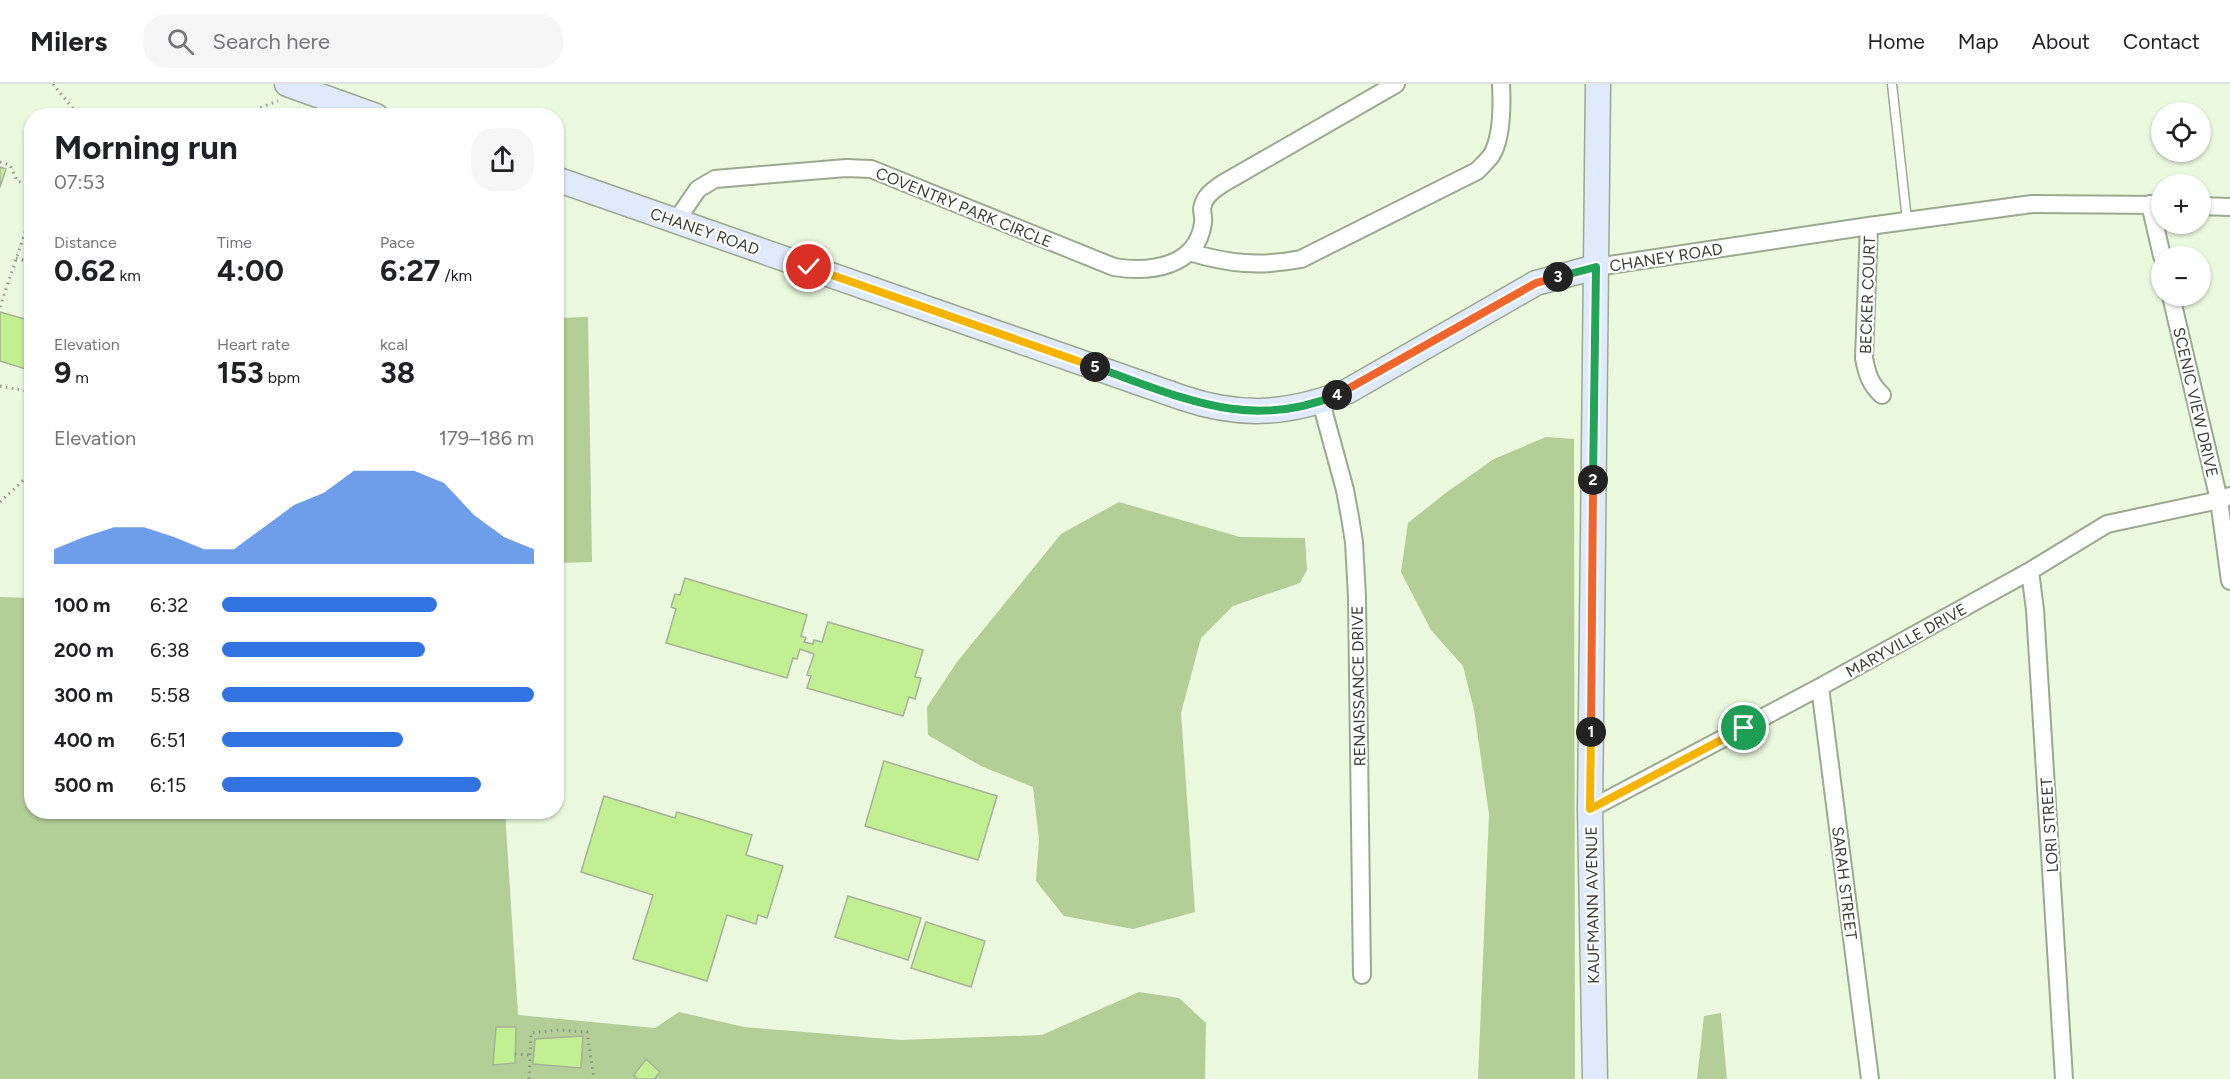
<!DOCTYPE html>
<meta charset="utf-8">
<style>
:root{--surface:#fff;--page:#f6f6f6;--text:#202124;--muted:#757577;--line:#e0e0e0;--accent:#3174e1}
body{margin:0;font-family:Figtree,sans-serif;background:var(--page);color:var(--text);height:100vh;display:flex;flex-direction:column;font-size:22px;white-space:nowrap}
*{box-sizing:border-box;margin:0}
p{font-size:20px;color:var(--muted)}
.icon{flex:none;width:33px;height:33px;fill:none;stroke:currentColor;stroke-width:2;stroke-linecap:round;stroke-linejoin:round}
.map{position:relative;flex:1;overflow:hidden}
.details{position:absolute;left:24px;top:24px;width:540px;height:711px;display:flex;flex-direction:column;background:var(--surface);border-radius:24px;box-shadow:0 2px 4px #0004}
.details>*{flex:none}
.controls{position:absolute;left:2151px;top:18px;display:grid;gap:12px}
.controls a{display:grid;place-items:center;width:60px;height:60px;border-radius:50%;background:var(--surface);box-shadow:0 2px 4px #0004;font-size:30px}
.pin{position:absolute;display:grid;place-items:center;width:51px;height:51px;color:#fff;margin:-26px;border:3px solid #fff;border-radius:50%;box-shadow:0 2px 6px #0007}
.km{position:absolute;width:30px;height:30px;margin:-15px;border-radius:50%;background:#222;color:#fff;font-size:16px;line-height:30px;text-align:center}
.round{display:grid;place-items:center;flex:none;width:63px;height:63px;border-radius:24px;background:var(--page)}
.summary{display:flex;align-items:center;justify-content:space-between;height:102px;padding:0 30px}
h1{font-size:33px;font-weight:700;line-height:45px}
.metrics{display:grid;grid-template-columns:repeat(3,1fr);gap:9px;height:102px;padding:6px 30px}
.metrics div{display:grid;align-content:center}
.metrics b{font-size:30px;font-weight:700}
.metrics small{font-size:16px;font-weight:400}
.metrics p{font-size:16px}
.chart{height:168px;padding:12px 30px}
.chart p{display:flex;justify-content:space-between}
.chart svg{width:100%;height:108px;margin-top:6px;fill:var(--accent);opacity:.7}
ul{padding:0 30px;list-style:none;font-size:20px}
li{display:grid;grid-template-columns:96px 72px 1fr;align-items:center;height:45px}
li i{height:15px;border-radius:8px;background:var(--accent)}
header{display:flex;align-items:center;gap:36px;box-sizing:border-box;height:84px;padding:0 30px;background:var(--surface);border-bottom:2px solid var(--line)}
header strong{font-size:28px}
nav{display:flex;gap:33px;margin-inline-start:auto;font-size:21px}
.search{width:420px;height:54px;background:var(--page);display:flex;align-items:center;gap:15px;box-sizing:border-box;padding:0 21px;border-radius:24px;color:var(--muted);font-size:22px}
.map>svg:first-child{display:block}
.green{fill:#b3ce97}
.building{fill:#c3ef93;stroke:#a6b399;stroke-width:1.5}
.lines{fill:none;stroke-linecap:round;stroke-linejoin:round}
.lane-casing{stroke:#9ba98f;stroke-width:11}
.street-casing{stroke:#9ba98f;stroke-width:20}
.secondary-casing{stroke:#9ba98f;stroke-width:27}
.path{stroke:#8f9885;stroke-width:3;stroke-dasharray:1.5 4.5;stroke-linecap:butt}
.lane{stroke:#fff;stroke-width:8}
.street{stroke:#fff;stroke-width:16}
.secondary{stroke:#dfeafd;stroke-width:24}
.split-1-casing{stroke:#fff;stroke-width:12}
.split-2-casing{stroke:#fff;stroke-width:12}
.split-3-casing{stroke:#fff;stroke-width:12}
.split-4-casing{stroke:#fff;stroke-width:12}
.split-5-casing{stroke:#fff;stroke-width:12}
.split-6-casing{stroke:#fff;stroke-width:12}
.split-1{stroke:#f5b400;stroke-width:8}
.split-2{stroke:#f0652b;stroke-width:8}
.split-3{stroke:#22a559;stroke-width:8}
.split-4{stroke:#f0652b;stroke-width:8}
.split-5{stroke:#22a559;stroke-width:8}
.split-6{stroke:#f5b400;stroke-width:8}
.labels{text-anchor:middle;stroke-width:4.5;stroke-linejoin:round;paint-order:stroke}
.street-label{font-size:16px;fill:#393e33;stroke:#fff}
</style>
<header>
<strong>Milers</strong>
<div class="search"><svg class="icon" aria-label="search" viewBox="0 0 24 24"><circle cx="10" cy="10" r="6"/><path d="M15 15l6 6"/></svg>Search here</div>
<nav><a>Home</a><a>Map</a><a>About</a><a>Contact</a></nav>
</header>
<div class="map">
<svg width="2230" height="995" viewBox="0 0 2230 995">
<rect width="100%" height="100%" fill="#ebf9de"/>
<path class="green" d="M588,233L592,478L557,479V234Z
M1546,353L1574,355L1575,995H1478L1489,730L1474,626L1463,582L1431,546L1401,488L1408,439L1447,408L1494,375Z
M1119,418L1240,453L1305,454L1307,486L1300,499L1233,522L1201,554L1181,629L1195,828L1133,845L1064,832L1036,797L1039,755L1033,703L981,682L928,651L927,623L957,578L1061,450Z
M0,513L31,514L32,728H505L518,931L655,944L679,928L744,943L900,956L1042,951L1139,908L1179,914L1206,939L1205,995H0Z
M1721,929L1727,995H1697L1704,932Z"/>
<path class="building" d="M0,83L6,85L0,103Z
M0,228L32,237V287L0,277Z
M685,494L807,531L801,552L806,554L804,558L813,560L814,556L822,558L828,538L923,566L915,593L921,594L915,615L909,613L903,632L807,604L811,592L807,591L814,570L800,565L797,575L793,574L787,594L666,559L676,525L671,523L675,510L680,511Z
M884,677L997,712L978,776L865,742Z
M604,712L675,734L677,728L752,751L746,771L783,782L767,834L758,831L756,840L727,831L707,897L633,875L653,811L581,788Z
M848,812L921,834L908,876L835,853Z
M926,838L985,857L971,903L911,884Z
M496,943H516L515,979L493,981Z
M583,952L581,984L533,980L535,955Z
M646,975L660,988L654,995H637L634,991Z"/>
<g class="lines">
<g class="lane-casing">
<path id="lane" d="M1892,0L1907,136"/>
</g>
<g class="street-casing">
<path id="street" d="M2150,120L2162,172
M2200,122L2230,123
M676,137L698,105L715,95L846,84L871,85L1114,183C1150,189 1197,183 1203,139C1204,134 1202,129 1202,125C1204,112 1212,107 1222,100L1396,0
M1869,142L1864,274C1867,290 1870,300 1882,311
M1189,168C1229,180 1260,183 1301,175L1477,87C1482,82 1487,77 1491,72C1502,55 1502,20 1501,0
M1596,183L1869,142L2032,120L2162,121
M2171,212L2219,416L2230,497
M1321,318L1345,406L1350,433L1354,458L1357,513L1362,891
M2030,487L2035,526L2064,995
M1820,603L1870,995
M1590,725L1820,603L2030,487L2107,440L2219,416L2230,412"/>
</g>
<g class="secondary-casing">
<path id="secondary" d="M287,0L376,32
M556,95L1183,314C1242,334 1291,330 1348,307L1536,199L1596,183
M1595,995L1590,725L1598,0"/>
</g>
<path class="path" d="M53,0L79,32
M238,32L278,17
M0,78L10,81L17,97L32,102
M16,174L32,179
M0,223L32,128
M0,302L32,308
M0,418L26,394L32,380
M515,970L530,971
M529,995L531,949L558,946L587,948L594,995"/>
<use href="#lane" class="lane"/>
<use href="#street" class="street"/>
<use href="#secondary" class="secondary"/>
</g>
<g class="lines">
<g class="split-1-casing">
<path id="split-1" d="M1591,648L1590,725L1744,644"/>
</g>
<g class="split-2-casing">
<path id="split-2" d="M1591,648L1593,396"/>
</g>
<g class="split-3-casing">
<path id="split-3" d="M1558,193L1596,183L1593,396"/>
</g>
<g class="split-4-casing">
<path id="split-4" d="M1337,311L1536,199L1558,193"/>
</g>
<g class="split-5-casing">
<path id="split-5" d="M1095,283C1179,312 1248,348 1337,311"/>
</g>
<g class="split-6-casing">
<path id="split-6" d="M809,183L1095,283"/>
</g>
<use href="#split-1" class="split-1"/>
<use href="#split-2" class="split-2"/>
<use href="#split-3" class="split-3"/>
<use href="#split-4" class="split-4"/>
<use href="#split-5" class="split-5"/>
<use href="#split-6" class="split-6"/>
</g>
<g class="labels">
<g class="street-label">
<text transform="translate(964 123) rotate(22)" y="6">COVENTRY PARK CIRCLE</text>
<text transform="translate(705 147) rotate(19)" y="6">CHANEY ROAD</text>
<text transform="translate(1666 173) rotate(-9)" y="6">CHANEY ROAD</text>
<text transform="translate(1867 211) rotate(-88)" y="6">BECKER COURT</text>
<text transform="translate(2196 318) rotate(77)" y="6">SCENIC VIEW DRIVE</text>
<text transform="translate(1906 556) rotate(-29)" y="6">MARYVILLE DRIVE</text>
<text transform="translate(1358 602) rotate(-91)" y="6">RENAISSANCE DRIVE</text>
<text transform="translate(2049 741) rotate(-94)" y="6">LORI STREET</text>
<text transform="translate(1845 799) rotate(83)" y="6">SARAH STREET</text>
<text transform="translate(1592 821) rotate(-91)" y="6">KAUFMANN AVENUE</text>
</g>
</g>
</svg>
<div class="controls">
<a><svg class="icon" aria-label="locate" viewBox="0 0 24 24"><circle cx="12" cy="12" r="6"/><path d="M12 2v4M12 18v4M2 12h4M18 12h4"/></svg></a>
<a>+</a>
<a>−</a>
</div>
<div class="pin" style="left:1744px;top:644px;background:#1e9e55"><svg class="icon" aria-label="arrive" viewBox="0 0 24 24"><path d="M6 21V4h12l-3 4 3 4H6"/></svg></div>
<div class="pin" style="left:809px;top:183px;background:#d93025"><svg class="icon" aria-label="check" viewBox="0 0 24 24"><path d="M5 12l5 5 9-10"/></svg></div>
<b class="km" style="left:1591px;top:648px">1</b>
<b class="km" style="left:1593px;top:396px">2</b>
<b class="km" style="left:1558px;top:193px">3</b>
<b class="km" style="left:1337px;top:311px">4</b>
<b class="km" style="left:1095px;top:283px">5</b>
<section class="details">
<div class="summary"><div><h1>Morning run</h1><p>07:53</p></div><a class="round"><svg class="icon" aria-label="share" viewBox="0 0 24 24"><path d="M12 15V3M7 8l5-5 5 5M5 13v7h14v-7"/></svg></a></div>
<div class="metrics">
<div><p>Distance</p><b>0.62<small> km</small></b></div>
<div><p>Time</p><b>4:00</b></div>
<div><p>Pace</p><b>6:27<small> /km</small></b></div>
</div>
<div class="metrics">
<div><p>Elevation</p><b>9<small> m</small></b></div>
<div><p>Heart rate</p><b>153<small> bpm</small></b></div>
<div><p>kcal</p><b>38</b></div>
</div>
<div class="chart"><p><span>Elevation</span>179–186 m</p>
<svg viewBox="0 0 160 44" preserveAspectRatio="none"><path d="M0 44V38L10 33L20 29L30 29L40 33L50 38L60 38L70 29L80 20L90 15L100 6L110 6L120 6L130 11L140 24L150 33L160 38V44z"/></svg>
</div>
<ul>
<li><b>100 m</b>6:32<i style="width:69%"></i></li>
<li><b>200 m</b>6:38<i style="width:65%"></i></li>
<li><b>300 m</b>5:58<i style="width:100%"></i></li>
<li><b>400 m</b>6:51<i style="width:58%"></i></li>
<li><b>500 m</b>6:15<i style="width:83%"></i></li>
</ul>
</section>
</div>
